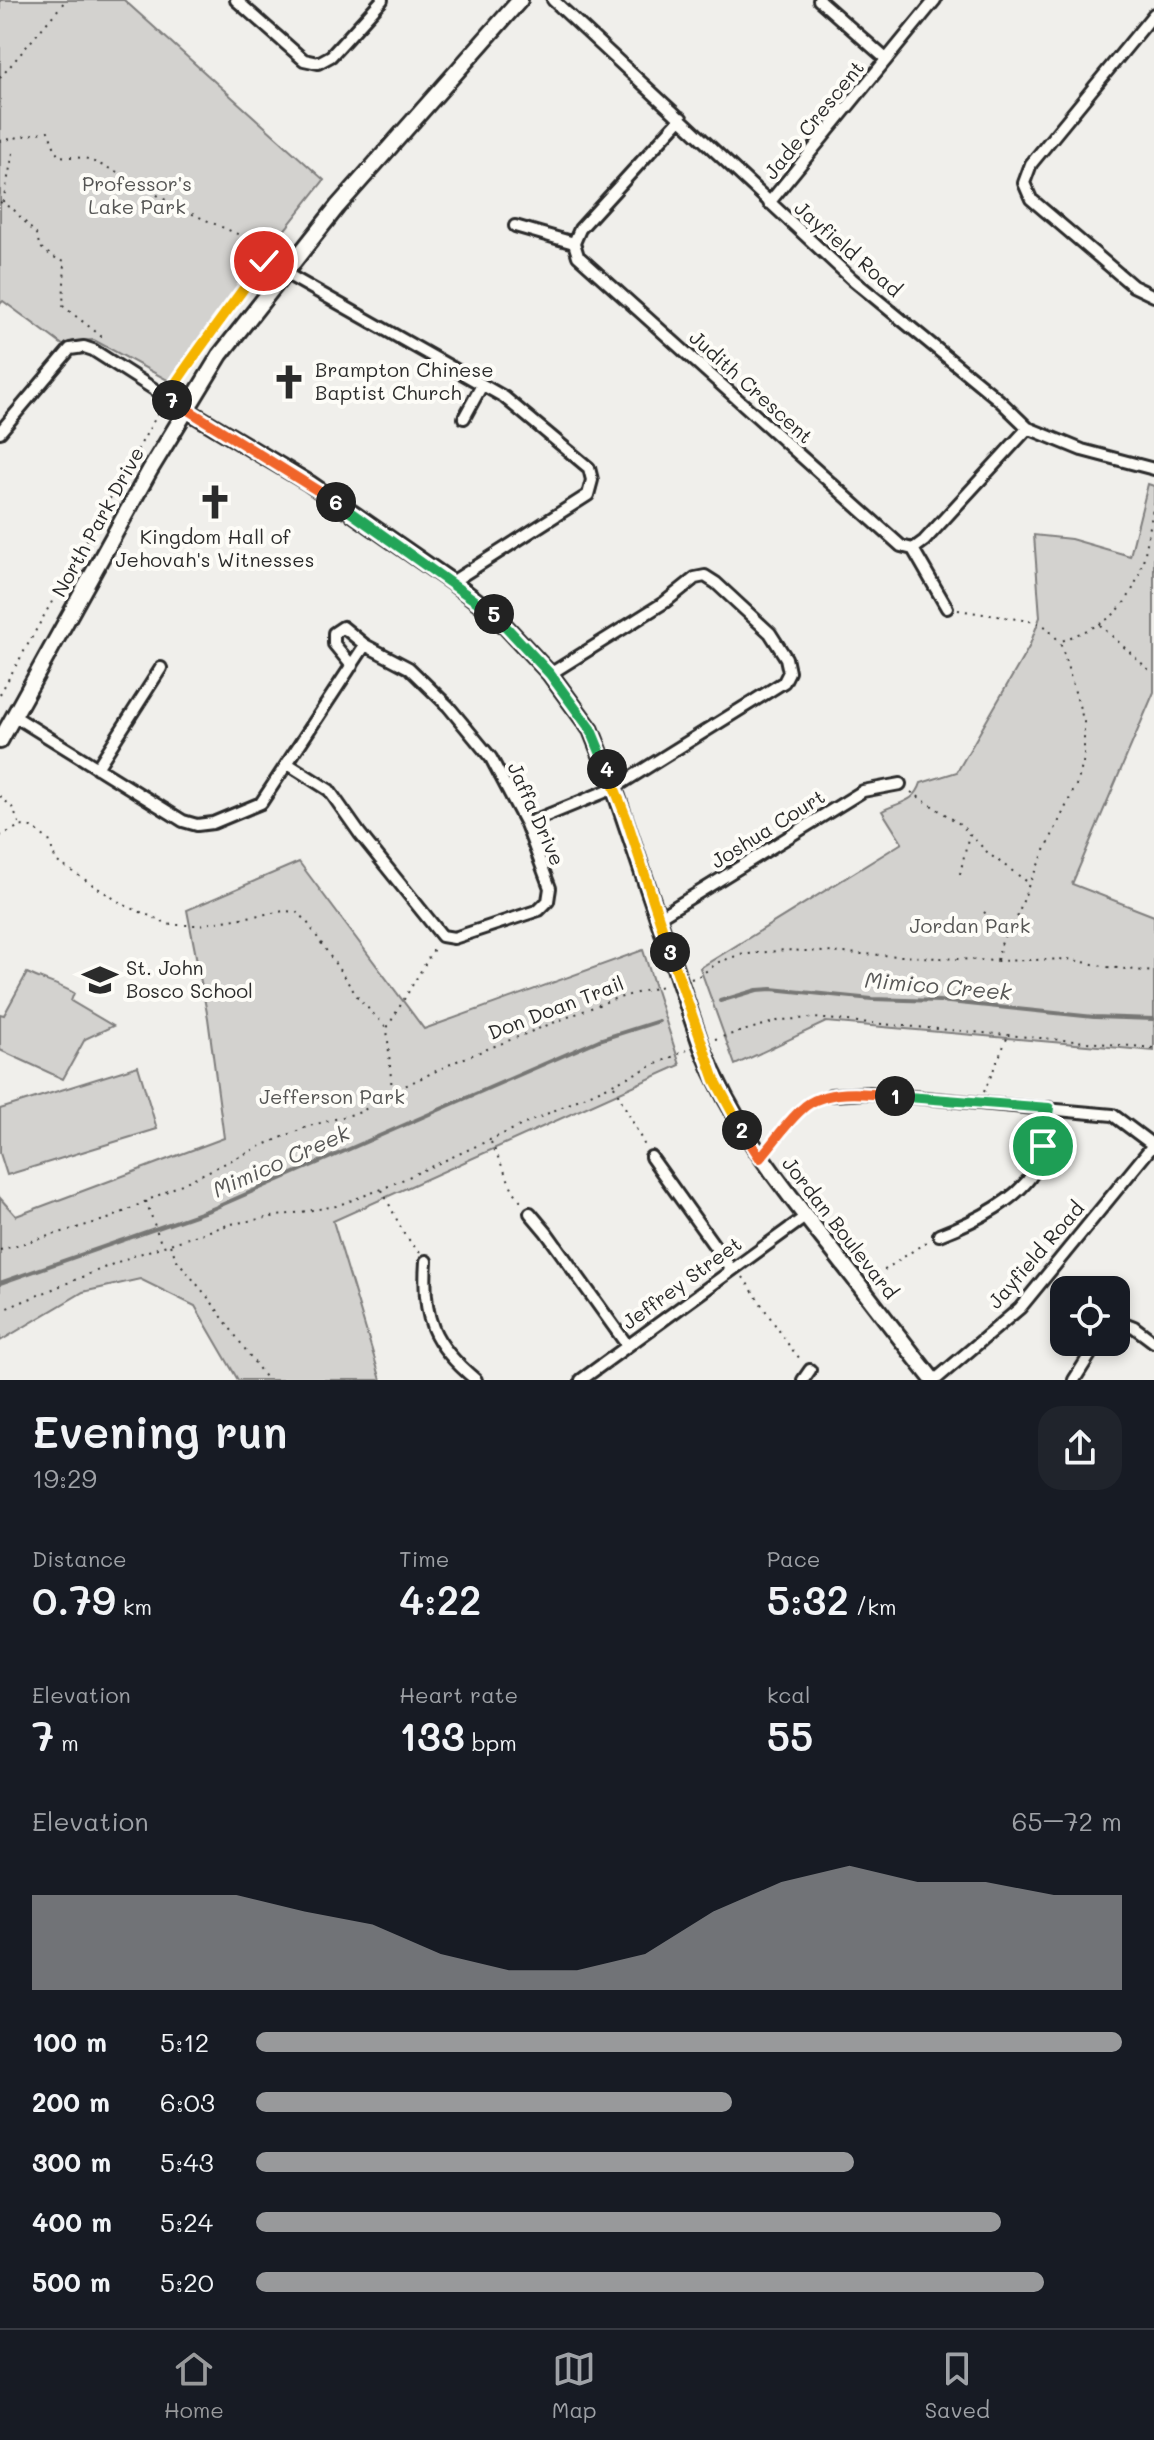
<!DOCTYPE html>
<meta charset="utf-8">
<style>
:root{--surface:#171b24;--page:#20242c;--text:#f1f3f6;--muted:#9ea1a6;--line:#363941;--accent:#98999b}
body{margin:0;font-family:Mali,sans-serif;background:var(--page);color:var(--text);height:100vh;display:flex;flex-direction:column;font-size:30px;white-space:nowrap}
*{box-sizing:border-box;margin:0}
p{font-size:26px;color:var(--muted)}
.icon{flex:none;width:44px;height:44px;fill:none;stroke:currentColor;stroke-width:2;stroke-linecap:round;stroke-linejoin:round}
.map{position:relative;height:1380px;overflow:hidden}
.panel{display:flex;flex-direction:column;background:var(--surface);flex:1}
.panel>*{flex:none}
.fabs{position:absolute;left:1050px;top:1276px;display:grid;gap:16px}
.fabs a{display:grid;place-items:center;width:80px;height:80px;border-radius:16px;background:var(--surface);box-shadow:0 4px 12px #0003;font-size:40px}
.pin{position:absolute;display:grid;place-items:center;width:68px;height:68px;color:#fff;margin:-34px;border:4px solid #fff;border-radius:50%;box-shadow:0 2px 8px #0007}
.km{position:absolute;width:40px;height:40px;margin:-20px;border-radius:50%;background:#222;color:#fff;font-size:22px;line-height:40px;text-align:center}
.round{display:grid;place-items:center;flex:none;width:84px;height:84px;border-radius:24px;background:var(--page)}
.head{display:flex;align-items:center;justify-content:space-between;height:136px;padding:0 32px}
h1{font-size:44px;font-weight:600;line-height:60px}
.metrics{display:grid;grid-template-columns:repeat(3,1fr);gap:12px;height:136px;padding:8px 32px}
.metrics div{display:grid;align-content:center}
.metrics b{font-size:40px;font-weight:600}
.metrics small{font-size:22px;font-weight:400}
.metrics p{font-size:22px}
.chart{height:224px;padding:16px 32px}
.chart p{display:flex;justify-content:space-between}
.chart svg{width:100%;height:144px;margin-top:8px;fill:var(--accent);opacity:.7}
ul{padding:0 32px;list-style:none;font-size:26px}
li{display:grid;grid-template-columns:128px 96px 1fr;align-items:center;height:60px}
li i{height:20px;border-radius:10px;background:var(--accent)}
.dock{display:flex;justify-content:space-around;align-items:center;height:112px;border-top:2px solid var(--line);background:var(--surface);font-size:22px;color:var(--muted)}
.dock a{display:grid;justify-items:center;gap:4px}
.dock .on{color:var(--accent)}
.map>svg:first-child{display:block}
.green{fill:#d3d2cf;stroke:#7f7e7d;stroke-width:2}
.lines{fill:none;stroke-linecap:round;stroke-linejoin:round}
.stream{stroke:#777775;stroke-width:4}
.street-casing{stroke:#2b2b2b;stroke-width:16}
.secondary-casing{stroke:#2b2b2b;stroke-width:20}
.path{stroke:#2b2b2b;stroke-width:2;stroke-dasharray:2 6;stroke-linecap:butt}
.street{stroke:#fdfcf7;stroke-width:10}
.secondary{stroke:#fdfcf7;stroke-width:14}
.split-1-casing{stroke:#fff;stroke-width:16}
.split-2-casing{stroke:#fff;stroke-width:16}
.split-3-casing{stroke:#fff;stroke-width:16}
.split-4-casing{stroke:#fff;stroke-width:16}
.split-5-casing{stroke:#fff;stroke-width:16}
.split-6-casing{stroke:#fff;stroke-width:16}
.split-7-casing{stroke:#fff;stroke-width:16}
.split-8-casing{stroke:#fff;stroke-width:16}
.split-1{stroke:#22a559;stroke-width:10}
.split-2{stroke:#f0652b;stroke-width:10}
.split-3{stroke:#f5b400;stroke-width:10}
.split-4{stroke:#f5b400;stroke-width:10}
.split-5{stroke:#22a559;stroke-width:10}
.split-6{stroke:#22a559;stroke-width:10}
.split-7{stroke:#f0652b;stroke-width:10}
.split-8{stroke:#f5b400;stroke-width:10}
.labels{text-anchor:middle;stroke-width:8;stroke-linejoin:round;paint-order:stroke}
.street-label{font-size:20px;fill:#2b2b2b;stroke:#fdfcf7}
.park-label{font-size:20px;fill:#555554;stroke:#fdfcf7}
.poi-label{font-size:20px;fill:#2b2b2b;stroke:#fdfcf7;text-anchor:start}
.water-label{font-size:22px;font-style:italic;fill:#575756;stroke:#fdfcf7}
</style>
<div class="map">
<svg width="1154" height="1380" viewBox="0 0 1154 1380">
<rect width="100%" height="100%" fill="#f0efeb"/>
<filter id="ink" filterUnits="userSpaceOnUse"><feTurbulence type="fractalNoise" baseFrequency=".0125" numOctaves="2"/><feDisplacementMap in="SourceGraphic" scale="16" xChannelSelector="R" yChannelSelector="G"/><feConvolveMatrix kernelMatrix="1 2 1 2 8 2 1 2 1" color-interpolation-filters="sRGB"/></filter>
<g filter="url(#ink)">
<path class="green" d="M0,0H124L324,180L208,327L171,382L94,340L73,341L64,346L3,301L0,304Z
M1148,484L1154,486V692L1072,884L1154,916V1051L826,1022L735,1065L700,968L902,843L882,811C898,802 915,803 921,783L957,772L1029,647L1040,617L1034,535L1071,539L1130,556Z
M299,862L424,1029L643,950L680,1065L333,1221L381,1380H238L195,1306L140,1279L83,1292L0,1341V1198L16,1216L224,1138L208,1018L187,910Z
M27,973C43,981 59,984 74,993L71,1001L113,1026L85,1039L63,1079L0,1050V1014L4,1015Z
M138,1066L157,1129L7,1175L0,1153V1109Z"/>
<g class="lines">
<path class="stream" d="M720,1001L757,990L772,989L872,999L939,1001L1094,1017L1154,1019
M0,1283L212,1209L599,1040L659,1021"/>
<g class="street-casing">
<path id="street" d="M236,0L304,60L318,63L331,56L382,0
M553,0L852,279L999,400L1028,428L1082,450L1154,469
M819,0L886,59
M1154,14L1031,164L1024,183L1031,199L1133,286L1154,296
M681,118L580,229L574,243L578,256L901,546L913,549L924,541L1028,428
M769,203L935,0
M515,226L574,243
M285,273L504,397L589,468L592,480L588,495L452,582
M464,418L482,385
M0,432L70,349L84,347L93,350L185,409
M913,549L947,608
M352,666L334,644V633L343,627L365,645
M14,716L183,821L197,825L213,823L261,803L365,645L409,668L448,706L491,758L526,824L550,888L548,901L539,910L454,938L442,936L360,834L329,790L288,764
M97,768L161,668
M526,824L614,788L784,682L789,672L786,658L770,633L716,583L705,576L695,578L665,602L550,674
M659,917L863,791L900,784
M831,1095L869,1093L1113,1115L1153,1145
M651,1157L731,1269
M530,1213L546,1232L627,1345
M939,1235C971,1223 1025,1198 1038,1163C1045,1146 1046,1127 1049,1108
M426,1261C422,1317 432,1344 476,1380
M1116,1320L1134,1327L1154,1342
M581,1380L805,1217
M803,1380L810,1370
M935,1380L1020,1308L1154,1144
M1074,1380L1098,1342"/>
</g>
<g class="secondary-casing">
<path id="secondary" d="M185,409L309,483L452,582L494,614L550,674L591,730L614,788L701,1045C738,1139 794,1200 854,1278C880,1312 906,1346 933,1380
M0,741L150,470L220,355L337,207L520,0"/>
</g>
<path class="path" d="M0,78L66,0
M0,141L48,131L58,156L85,158L122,174L179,208L242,236L267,258L216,323L187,370L172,389
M0,202L14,210L36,234L40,247L53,257L65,261L63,306L101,336L100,338
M3,202L13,153
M958,610L1036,622L1046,627L1059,641
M1100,625L1148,669L1154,671
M0,694L161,408
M911,792L960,824L989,854L1029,883
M0,796L12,807L20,825
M0,836L20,826L31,827L49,840L56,861L124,905L171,925H199L284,911L296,912L305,919L359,999L387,1028
M960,874L969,834
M984,912L1006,933
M997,960L1003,938L1017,918L1029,884L1078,781L1084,759V722L1060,642C1078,633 1100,627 1115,613C1144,586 1147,540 1154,503
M691,979L699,976L719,962L739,955L786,950L996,961L1068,959L1108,967L1154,972
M715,1039L781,1020L814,1018L1154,1048
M614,1086L646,1148
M392,1091L387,1028L435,947
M984,1092L1008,1036
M491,1142L513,1190L523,1204
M771,1144L804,1106L822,1099
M382,1190L404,1234L420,1253
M146,1201L162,1246
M170,1245L177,1260L210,1300L267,1380
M0,1250L111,1218L259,1147L309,1126L361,1112L392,1092L457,1061L611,1000L666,985
M743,1277L790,1347L801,1360
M871,1279L929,1240
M0,1311L130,1257L231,1224L336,1206L382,1189L687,1050"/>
<use href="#street" class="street"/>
<use href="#secondary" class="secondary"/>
</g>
</g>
<g class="lines" filter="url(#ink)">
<g class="split-1-casing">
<path id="split-1" d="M895,1096L1049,1108L1043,1146"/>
</g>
<g class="split-2-casing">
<path id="split-2" d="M742,1130L760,1158C774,1142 786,1123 802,1109C824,1088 867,1093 895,1096"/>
</g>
<g class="split-3-casing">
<path id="split-3" d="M670,952L715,1080L742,1130"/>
</g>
<g class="split-4-casing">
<path id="split-4" d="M607,769L626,817L670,952"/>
</g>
<g class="split-5-casing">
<path id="split-5" d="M494,614L550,674L591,730L607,769"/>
</g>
<g class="split-6-casing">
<path id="split-6" d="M336,502L494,614"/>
</g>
<g class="split-7-casing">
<path id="split-7" d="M172,400L336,502"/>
</g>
<g class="split-8-casing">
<path id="split-8" d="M172,400L167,396C197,350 231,306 264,261"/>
</g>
<use href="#split-1" class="split-1"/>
<use href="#split-2" class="split-2"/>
<use href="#split-3" class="split-3"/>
<use href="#split-4" class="split-4"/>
<use href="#split-5" class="split-5"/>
<use href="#split-6" class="split-6"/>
<use href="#split-7" class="split-7"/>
<use href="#split-8" class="split-8"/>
</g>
<defs>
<g id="church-bare" transform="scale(2.76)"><path d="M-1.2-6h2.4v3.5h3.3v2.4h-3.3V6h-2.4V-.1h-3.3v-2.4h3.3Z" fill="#2b2b2b" stroke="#fdfcf7" stroke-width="2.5" paint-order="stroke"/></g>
<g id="school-bare" transform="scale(2.76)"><path d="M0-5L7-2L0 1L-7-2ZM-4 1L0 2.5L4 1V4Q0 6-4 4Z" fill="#2b2b2b" stroke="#fdfcf7" stroke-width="2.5" paint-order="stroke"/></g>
</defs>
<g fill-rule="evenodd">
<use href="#church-bare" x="289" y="382"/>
<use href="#church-bare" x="215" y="502"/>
<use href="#school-bare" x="100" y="980"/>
</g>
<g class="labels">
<g class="street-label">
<text transform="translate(814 120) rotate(-51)" y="7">Jade Crescent</text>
<text transform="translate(848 249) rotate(41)" y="7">Jayfield Road</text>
<text transform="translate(751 387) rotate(42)" y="7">Judith Crescent</text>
<text transform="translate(98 522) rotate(-61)" y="7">North Park Drive</text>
<text transform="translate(536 814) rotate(66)" y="7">Jaffa Drive</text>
<text transform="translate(768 829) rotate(-32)" y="7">Joshua Court</text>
<text transform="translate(556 1008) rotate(-21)" y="7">Don Doan Trail</text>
<text transform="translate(840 1228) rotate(52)" y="7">Jordan Boulevard</text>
<text transform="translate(1036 1255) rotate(-49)" y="7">Jayfield Road</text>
<text transform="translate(682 1283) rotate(-36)" y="7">Jeffrey Street</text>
</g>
<g class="park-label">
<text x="137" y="191">Professor's<tspan x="137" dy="23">Lake Park</tspan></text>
<text x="970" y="933">Jordan Park</text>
<text x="332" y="1104">Jefferson Park</text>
</g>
<g class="poi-label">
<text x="315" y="377">Brampton Chinese<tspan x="315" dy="23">Baptist Church</tspan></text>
<text x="215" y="544" text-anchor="middle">Kingdom Hall of<tspan x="215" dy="23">Jehovah's Witnesses</tspan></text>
<text x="126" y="975">St. John<tspan x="126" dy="23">Bosco School</tspan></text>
</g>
<g class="water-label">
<text transform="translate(938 986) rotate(5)" y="8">Mimico Creek</text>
<text transform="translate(281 1161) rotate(-24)" y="8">Mimico Creek</text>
</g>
</g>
</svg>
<div class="fabs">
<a><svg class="icon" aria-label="locate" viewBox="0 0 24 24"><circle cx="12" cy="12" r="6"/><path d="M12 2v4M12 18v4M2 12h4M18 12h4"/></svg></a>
</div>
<div class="pin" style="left:1043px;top:1146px;background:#1e9e55"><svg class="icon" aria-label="arrive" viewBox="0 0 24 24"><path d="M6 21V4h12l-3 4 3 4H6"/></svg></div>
<div class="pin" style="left:264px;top:261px;background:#d93025"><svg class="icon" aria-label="check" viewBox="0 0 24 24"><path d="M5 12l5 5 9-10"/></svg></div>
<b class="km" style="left:895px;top:1096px">1</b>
<b class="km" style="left:742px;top:1130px">2</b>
<b class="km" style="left:670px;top:952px">3</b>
<b class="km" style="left:607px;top:769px">4</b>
<b class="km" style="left:494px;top:614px">5</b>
<b class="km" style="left:336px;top:502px">6</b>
<b class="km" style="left:172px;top:400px">7</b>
</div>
<section class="panel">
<div class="head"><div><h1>Evening run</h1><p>19:29</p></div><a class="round"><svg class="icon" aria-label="share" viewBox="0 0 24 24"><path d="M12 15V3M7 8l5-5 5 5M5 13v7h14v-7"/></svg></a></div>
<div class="metrics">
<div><p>Distance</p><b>0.79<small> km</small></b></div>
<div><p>Time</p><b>4:22</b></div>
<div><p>Pace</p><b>5:32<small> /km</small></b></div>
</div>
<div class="metrics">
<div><p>Elevation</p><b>7<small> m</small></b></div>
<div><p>Heart rate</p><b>133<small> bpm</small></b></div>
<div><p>kcal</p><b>55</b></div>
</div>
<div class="chart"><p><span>Elevation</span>65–72 m</p>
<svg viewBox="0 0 160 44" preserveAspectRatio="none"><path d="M0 44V15L10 15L20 15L30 15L40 20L50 24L60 33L70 38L80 38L90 33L100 20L110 11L120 6L130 11L140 11L150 15L160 15V44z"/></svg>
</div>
<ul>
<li><b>100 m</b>5:12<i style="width:100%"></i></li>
<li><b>200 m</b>6:03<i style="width:55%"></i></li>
<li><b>300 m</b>5:43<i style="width:69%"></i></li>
<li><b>400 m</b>5:24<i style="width:86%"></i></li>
<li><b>500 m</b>5:20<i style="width:91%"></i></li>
</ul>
</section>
<nav class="dock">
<a class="on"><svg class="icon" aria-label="home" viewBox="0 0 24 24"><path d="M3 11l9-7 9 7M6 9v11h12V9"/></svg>Home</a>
<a><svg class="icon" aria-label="map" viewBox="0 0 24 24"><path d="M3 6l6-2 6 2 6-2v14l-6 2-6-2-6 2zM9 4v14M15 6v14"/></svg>Map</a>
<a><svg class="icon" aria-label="saved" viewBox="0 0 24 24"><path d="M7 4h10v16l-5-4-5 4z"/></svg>Saved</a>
</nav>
